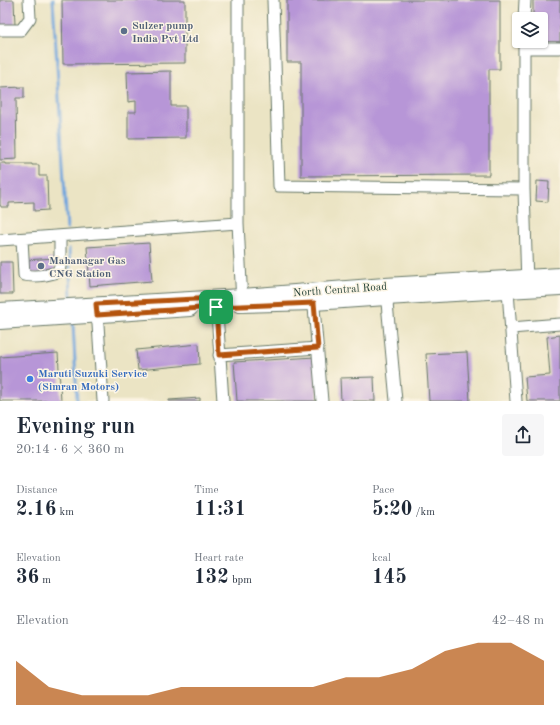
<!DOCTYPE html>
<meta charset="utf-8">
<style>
:root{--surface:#fff;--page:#f6f6f7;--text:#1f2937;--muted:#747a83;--accent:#b45309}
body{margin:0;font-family:"Old Standard TT",serif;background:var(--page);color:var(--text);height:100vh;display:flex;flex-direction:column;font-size:15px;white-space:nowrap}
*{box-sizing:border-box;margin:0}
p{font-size:13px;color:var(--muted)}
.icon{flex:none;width:22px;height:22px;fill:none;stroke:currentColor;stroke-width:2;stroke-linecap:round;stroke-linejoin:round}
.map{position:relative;height:401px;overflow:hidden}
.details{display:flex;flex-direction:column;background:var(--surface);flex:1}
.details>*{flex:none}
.buttons{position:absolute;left:512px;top:12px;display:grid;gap:8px}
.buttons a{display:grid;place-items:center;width:36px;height:36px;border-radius:4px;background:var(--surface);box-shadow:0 1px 3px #0004;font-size:20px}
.pin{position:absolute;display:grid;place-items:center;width:34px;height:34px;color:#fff;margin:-17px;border-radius:8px;box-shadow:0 2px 6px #0006}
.round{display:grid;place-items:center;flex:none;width:42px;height:42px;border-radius:4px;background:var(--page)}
.headline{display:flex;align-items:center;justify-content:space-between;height:68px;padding:0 16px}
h1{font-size:22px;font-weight:600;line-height:30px}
.figures{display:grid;grid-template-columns:repeat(3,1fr);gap:6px;height:68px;padding:4px 16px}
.figures div{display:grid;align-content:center}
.figures b{font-size:20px;font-weight:600}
.figures small{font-size:11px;font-weight:400}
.figures p{font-size:11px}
.chart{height:112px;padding:8px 16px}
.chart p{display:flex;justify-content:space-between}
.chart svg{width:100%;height:72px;margin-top:4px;fill:var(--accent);opacity:.7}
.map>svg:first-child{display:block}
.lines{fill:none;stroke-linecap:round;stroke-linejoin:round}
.stream{stroke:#70a5dd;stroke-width:3}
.building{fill:#b796d7}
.minor-casing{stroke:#676;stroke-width:13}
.major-casing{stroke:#676;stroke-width:16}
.minor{stroke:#fff;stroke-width:11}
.major{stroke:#fff;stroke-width:14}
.route-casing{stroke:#fff;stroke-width:8}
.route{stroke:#b45309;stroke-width:5}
.service-dot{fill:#5c6f8a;stroke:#fcf5e5;stroke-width:1.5}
.shop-dot{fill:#3f7fe0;stroke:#fcf5e5;stroke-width:1.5}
.labels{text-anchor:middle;stroke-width:3;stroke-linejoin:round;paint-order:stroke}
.service-label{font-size:11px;font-weight:bold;fill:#4e5e75;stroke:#fcf5e5;text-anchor:start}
.street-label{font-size:11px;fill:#1f3d34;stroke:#fcf5e5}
.shop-label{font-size:11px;font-weight:bold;fill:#366cbe;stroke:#fcf5e5;text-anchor:start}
</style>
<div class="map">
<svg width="560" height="401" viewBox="0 0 560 401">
<rect width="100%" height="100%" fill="#fcf5e5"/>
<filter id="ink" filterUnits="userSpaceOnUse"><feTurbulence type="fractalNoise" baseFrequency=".025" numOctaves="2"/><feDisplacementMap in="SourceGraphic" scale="8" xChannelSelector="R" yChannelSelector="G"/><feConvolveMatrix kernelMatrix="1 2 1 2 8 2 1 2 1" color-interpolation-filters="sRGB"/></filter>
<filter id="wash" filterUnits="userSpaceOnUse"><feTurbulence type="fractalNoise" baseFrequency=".012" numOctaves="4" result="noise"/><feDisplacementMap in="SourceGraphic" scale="16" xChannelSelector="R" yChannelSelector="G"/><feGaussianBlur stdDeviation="0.9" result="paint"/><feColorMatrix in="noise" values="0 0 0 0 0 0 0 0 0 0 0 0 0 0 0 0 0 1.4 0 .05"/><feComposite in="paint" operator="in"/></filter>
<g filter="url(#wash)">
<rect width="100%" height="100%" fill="#ebe4c4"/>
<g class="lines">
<path class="stream" d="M53,0L67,229
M69,249L71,297
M73,323L77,401"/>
</g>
<g id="blocks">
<path class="building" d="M0,0H14L15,25L0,26Z
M62,0H185V63L63,64Z
M287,0H500V69H489V175L301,176V62H287Z
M533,0H560V42H541V19H533Z
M171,71V106H186V138L128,139V112H136V101L128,102L127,72Z
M24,87V98H16L17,159L0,160V88Z
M0,163H5V164H32V165H39V176H47L48,210L34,211V202L9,203V207H1L0,204Z
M537,181L549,182L548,202L536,201Z
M149,243L152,281L90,286L87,247Z
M54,258L55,272L27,274L26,260Z
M0,262H12L13,294H0Z
M560,335V401H527L525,377L550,375L547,337Z
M199,344L200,364L138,370L136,350Z
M467,352L470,401H429L426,354Z
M58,353L61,401H0V357Z
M315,357L318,401H237L234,362Z
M374,377L375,401H341L340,378Z
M200,398V401H169V400Z"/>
</g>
</g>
<g filter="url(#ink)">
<use href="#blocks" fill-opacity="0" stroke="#676" stroke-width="1"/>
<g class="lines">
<g class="minor-casing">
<path id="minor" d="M238,0V223L242,303
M273,0L279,186L524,189
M524,19L525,0
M0,30H21L30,18L29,0
M524,41V189L527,284
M524,48H560
M22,239L24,275C34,277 48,275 58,272L60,267V236
M0,240L238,223
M508,291L516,401
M386,292L396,401
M313,296L322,401
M216,298L223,401
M97,309L103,401
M511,328L560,324
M219,355L318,348"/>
</g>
<g class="major-casing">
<path id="major" d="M239,305L314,303L386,298L560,288
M0,310L242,296L385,285L560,275
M0,322L190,309"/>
</g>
<use href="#minor" class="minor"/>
<use href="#major" class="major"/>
</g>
</g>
<g class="lines" filter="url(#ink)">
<g class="route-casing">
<path id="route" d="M216,307L97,315L96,304L216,298V307L314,303L318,348L219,355L216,307"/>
</g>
<use href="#route" class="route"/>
</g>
<g class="service-dot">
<circle cx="124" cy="31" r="4"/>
<circle cx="41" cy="266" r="4"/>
</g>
<circle class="shop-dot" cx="30" cy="379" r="4"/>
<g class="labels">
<g class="service-label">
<text x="132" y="29">Sulzer pump<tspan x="132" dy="13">India Pvt Ltd</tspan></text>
<text x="49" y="264">Mahanagar Gas<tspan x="49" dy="13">CNG Station</tspan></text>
</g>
<g class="street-label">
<text transform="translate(340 289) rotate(-4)" y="4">North Central Road</text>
</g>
<g class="shop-label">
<text x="38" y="377">Maruti Suzuki Service<tspan x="38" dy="13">(Simran Motors)</tspan></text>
</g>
</g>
</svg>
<div class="buttons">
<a><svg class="icon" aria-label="layers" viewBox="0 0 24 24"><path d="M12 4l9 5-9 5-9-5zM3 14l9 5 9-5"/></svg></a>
</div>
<div class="pin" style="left:216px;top:307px;background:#1e9e55"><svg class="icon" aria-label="arrive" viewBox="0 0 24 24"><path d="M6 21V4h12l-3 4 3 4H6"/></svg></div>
</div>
<section class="details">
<div class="headline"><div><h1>Evening run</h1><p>20:14 · 6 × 360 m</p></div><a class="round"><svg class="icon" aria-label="share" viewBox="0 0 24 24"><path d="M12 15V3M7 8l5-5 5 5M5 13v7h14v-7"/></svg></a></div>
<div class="figures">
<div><p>Distance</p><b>2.16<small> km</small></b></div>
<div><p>Time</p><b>11:31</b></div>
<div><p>Pace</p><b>5:20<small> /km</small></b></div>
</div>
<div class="figures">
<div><p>Elevation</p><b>36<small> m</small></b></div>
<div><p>Heart rate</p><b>132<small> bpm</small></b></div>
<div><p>kcal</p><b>145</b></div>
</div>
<div class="chart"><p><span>Elevation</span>42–48 m</p>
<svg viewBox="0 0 160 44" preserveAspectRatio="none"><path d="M0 44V17L10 33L20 38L30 38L40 38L50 33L60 33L70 33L80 33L90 33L100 27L110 27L120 22L130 11L140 6L150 6L160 17V44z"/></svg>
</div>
</section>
